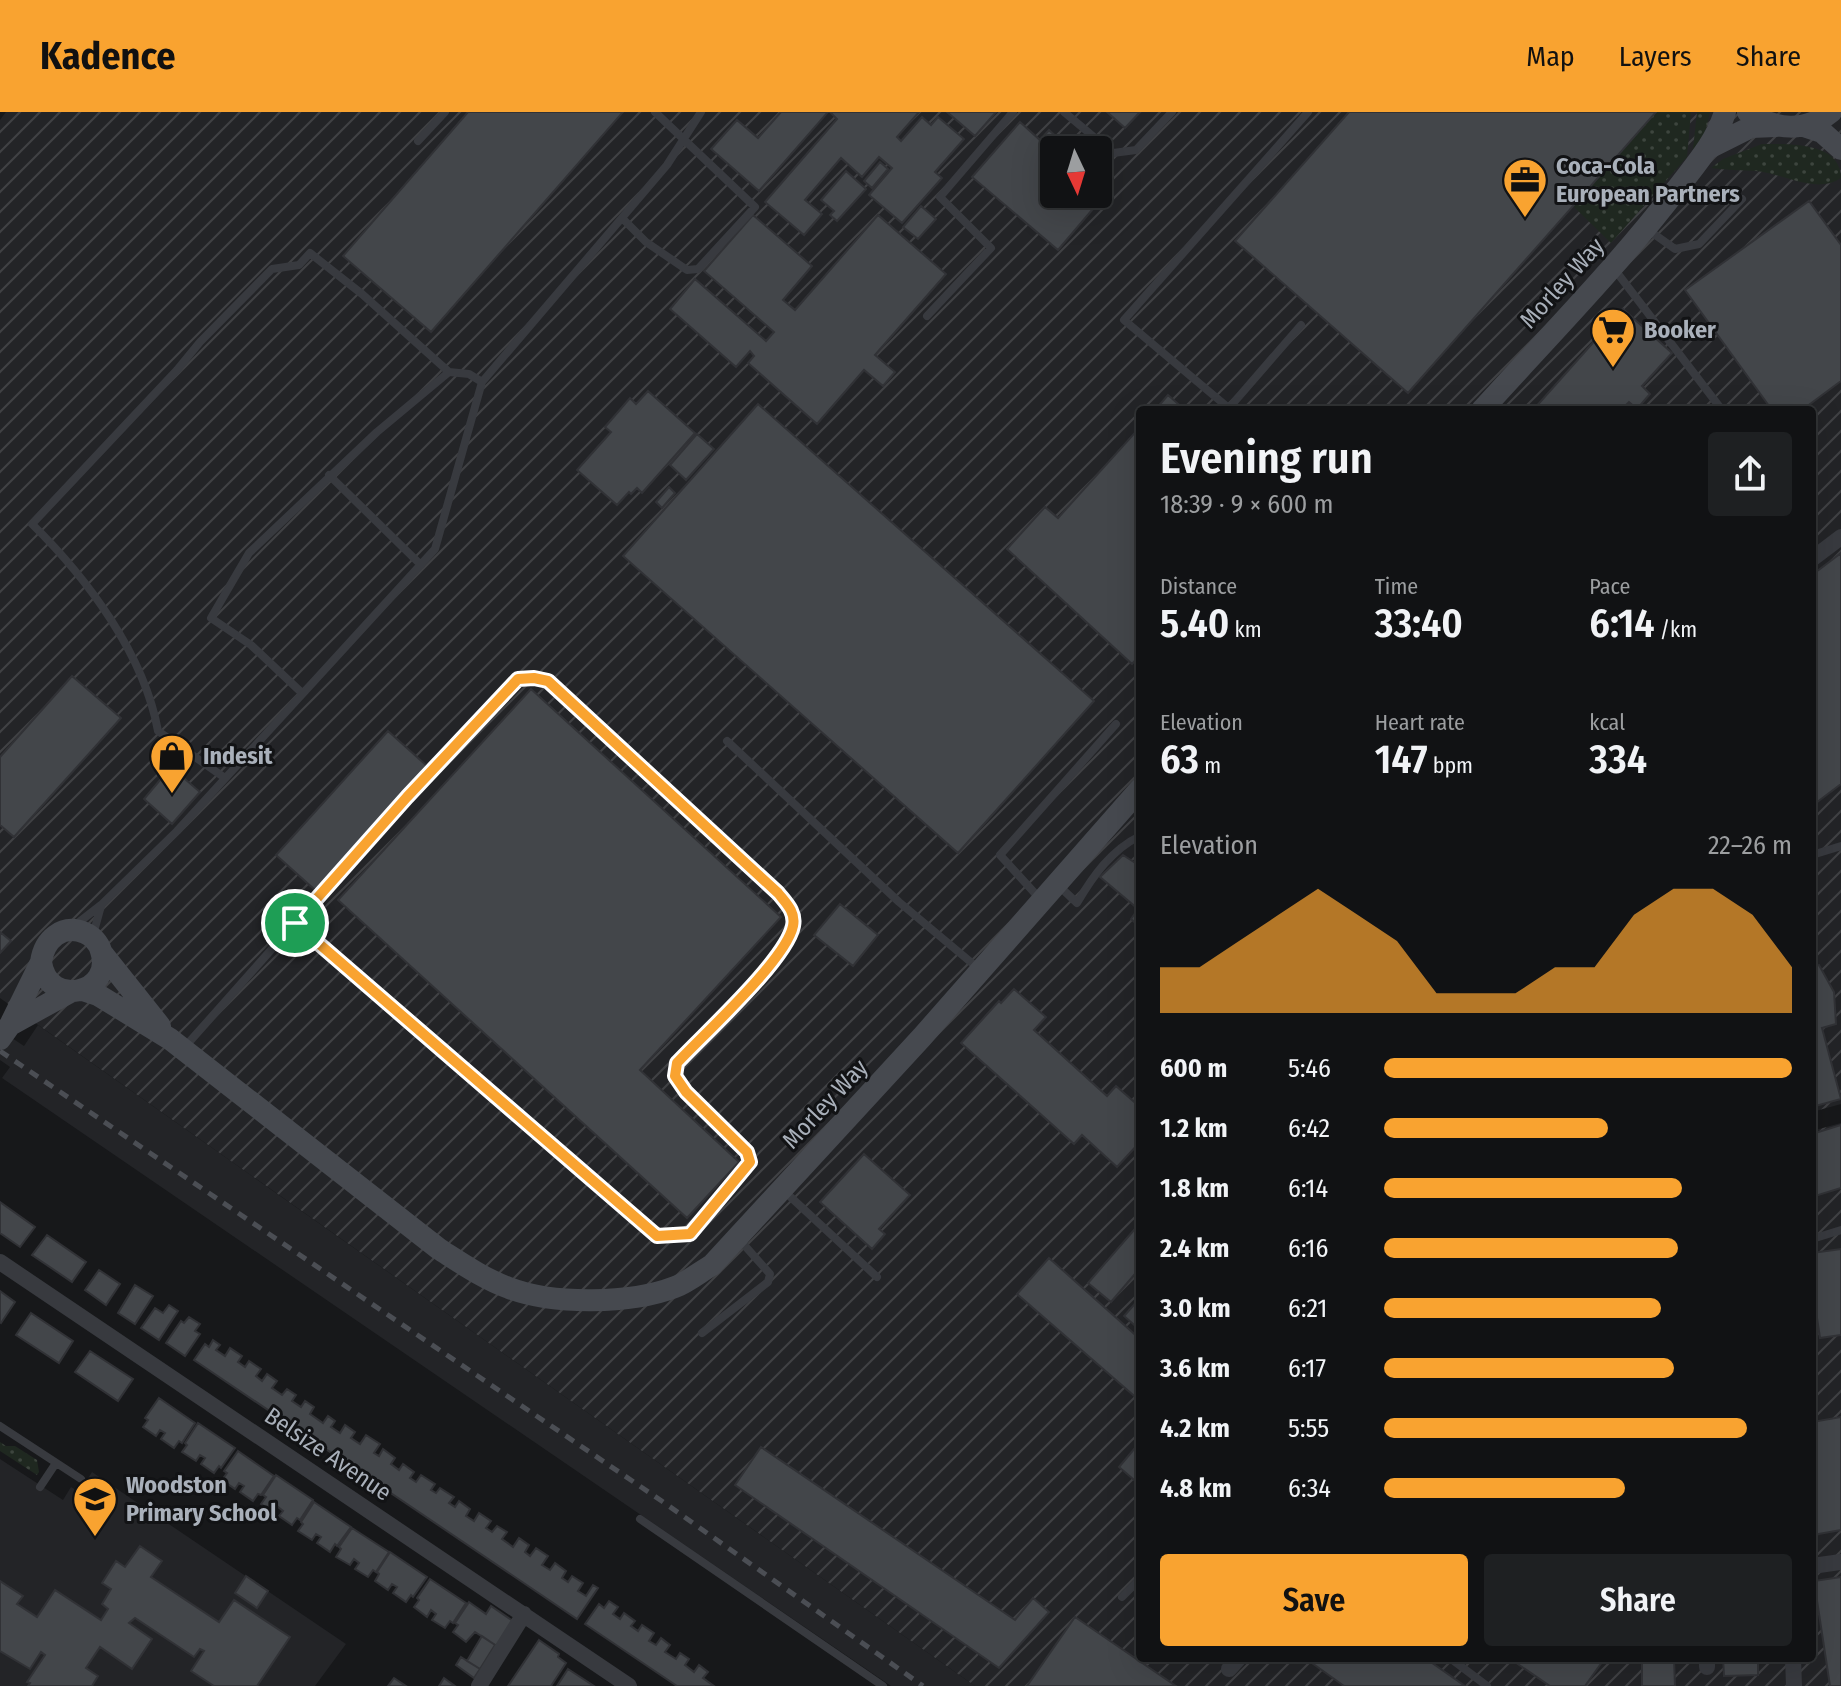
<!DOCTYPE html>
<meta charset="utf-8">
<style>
:root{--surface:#111214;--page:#1e2022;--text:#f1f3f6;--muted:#9c9ea0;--line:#303234;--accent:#f9a330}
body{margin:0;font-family:"Fira Sans Condensed",sans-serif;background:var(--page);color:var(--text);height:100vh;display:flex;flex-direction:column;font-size:30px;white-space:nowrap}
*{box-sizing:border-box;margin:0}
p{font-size:26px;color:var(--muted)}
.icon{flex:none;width:44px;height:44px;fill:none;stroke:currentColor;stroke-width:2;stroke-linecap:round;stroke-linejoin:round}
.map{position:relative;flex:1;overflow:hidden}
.sheet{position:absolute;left:1136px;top:294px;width:680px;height:1256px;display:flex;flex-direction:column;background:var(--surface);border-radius:8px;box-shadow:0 8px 32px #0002,0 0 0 2px var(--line)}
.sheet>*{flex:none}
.needle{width:52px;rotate:176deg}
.fabs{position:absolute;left:1040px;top:24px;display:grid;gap:16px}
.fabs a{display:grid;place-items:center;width:72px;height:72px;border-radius:8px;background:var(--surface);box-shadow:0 8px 32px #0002,0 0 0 2px var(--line);font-size:40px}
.pin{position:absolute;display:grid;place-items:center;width:68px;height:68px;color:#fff;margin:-34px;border:4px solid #fff;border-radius:50%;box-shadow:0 2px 8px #0007}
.round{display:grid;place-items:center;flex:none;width:84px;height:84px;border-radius:8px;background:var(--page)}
.overview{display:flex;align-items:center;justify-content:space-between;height:136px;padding:0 24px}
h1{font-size:44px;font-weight:600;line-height:60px}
.figures{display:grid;grid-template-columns:repeat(3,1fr);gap:12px;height:136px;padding:8px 24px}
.figures div{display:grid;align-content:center}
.figures b{font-size:40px;font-weight:600}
.figures small{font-size:22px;font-weight:400}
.figures p{font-size:22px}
.chart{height:224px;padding:16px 24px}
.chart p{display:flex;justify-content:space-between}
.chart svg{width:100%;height:144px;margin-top:8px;fill:var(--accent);opacity:.7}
.button{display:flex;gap:16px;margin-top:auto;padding:16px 24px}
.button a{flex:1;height:92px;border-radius:8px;background:var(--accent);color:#111;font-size:32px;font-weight:600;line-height:92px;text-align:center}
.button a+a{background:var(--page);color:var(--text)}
ul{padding:0 24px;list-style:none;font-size:26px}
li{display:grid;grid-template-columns:128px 96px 1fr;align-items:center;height:60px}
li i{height:20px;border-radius:10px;background:var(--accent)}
header{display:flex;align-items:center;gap:48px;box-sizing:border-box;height:112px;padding:0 40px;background:var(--accent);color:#111}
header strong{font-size:38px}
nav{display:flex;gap:44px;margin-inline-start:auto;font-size:28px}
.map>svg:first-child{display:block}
.built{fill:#232427}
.industrial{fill:url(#industrial-furrows);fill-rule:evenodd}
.grass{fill:url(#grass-dots)}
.building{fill:#43464a;stroke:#313236;stroke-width:2}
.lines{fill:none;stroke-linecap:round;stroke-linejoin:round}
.lane{stroke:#383a3f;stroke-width:8}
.street{stroke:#383a3f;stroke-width:16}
.secondary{stroke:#46494f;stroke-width:22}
.rail{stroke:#4b4e54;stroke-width:5;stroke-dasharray:10 8;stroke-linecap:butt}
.route-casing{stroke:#fff;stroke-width:16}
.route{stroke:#f9a330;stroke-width:10}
.labels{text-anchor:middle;stroke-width:6;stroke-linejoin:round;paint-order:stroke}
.poi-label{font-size:24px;font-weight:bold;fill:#a9b0ba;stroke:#121315;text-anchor:start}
.street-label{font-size:24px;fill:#a9b0ba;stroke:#121315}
</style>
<header>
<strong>Kadence</strong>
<nav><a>Map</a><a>Layers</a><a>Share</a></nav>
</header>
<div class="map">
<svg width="1841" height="1574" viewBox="0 0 1841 1574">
<defs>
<pattern id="industrial-furrows" width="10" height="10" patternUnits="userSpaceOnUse" patternTransform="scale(2)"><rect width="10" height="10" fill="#232427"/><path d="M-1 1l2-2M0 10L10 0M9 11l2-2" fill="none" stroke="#404144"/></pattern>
<pattern id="grass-dots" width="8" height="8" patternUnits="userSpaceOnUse" patternTransform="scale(2)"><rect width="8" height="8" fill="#1f2820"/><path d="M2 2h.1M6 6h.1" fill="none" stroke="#3d453e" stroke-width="1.8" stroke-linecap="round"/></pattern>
</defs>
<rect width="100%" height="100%" fill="#17181a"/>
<path class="built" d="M38,913L975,1574H891L2,966L10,955L0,948V918L24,934Z
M0,1347L63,1388L71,1375L79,1380L92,1360L346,1532L315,1574H0Z"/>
<path class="industrial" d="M6,0H1841V992L1812,1000V298H1140V1546H1812V1019L1841,1011V1574H975L0,886V8ZM1054,38H1098V82H1054Z"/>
<path class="grass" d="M1656,0H1691L1687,45L1611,131L1573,94Z
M1697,0H1710L1704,25L1692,46Z
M1762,32C1787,32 1841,29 1841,66C1816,83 1783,61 1756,59C1741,58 1726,58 1711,56L1723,47Z
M0,1330L6,1334H15L37,1348L39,1360L37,1363L0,1339Z"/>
<path class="building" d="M468,0H623L431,220L343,144Z
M781,0H828L759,79L711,37L737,8L758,26Z
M830,0H919L897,25L901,29L922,5L931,13L938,5L964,27L935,60L942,66L902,111L869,83L892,56L879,45L862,65L841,46L805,88L822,102L804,123L765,90L837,7Z
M947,0H996L975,24Z
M1107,0H1140L1125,16Z
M1349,0H1656L1408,281L1235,129Z
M1020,10L1040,28L1049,18L1071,38H1054V82H1098V79L1104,84L1058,138L972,65Z
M880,50L888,57L872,76L864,69Z
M846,59L866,77L837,109L830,103L834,99L821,88Z
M1809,89L1841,133V269L1802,298H1772L1685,178Z
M921,94L936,107L918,127L903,115Z
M753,103L812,154L783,188L795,198L878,103L946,162L875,243L895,260L883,274L864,258L817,312L748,251L754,244L750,239L736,255L670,197L695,167L766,229L774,220L704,159Z
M1623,197L1672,241L1642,274L1650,282L1637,297L1629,290L1621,298H1533Z
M648,279L695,321L642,381L637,376L631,382L629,380L617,393L577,358L611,320L605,315L630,286L636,292Z
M1168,283L1185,298H1155Z
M758,292L1094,589L958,741L623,444Z
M1140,315V543L1132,552L1007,437L1045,395L1058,406Z
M697,322L714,337L686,368L670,353Z
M669,375L675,381L662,396L656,390Z
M1841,441V672L1812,694V463Z
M72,564L121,606L14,725L0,713V645Z
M531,577L781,805L640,958L739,1050L687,1106L338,788Z
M388,619L427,654L315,778L276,743Z
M171,655L200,680L172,712L144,687Z
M1123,743L1137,752L1140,749V815L1131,807L1138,797L1100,765Z
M840,792L878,823L853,854L814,823Z
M0,820L11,829L0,841Z
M1819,853L1834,880L1836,912L1822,916L1841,987L1812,995V854Z
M1014,877L1046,905L1034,918L1107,984L1116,974L1140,995V1030L1117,1055L1082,1023L1074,1032L961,931L999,889L1001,891Z
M1841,1013V1076L1812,1085V1022Z
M864,1042L910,1083L879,1117L885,1122L872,1137L820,1090Z
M0,1090L35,1115L20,1135L0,1121Z
M1140,1111V1156L1111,1190L1088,1171Z
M47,1123L86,1150L72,1170L32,1143Z
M1841,1137V1223L1820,1226L1812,1173V1141Z
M1049,1146L1140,1227V1289L1017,1182Z
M99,1158L120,1172L106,1193L85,1178Z
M135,1173L153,1184L135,1212L118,1201Z
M0,1179L15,1190L1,1211L0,1210Z
M1140,1186V1218L1124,1204Z
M169,1193L178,1199L159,1228L141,1216L155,1196L163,1201Z
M31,1201L73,1229L59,1251L16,1223Z
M189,1205L200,1212L195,1219L200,1222L185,1244L166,1231L181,1209L184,1211Z
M213,1228L220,1233L216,1238L225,1244L230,1236L242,1244L238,1250L245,1255L249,1249L261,1257L256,1264L262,1269L267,1262L277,1269L272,1276L282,1283L287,1277L296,1283L292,1289L301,1295L305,1289L314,1295L310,1302L323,1311L328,1304L335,1309L331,1315L340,1321L345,1313L355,1320L351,1326L360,1332L366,1323L380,1332L374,1341L379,1344L383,1337L395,1346L391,1352L399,1358L403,1352L414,1360L410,1366L416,1370L421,1363L435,1372L431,1378L436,1381L440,1376L454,1385L449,1391L455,1395L459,1389L470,1397L466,1404L474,1409L479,1401L491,1409L486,1416L492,1420L497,1414L507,1420L502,1427L513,1435L519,1426L529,1433L525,1440L530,1444L536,1436L548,1444L542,1453L550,1458L555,1451L566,1459L562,1466L568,1470L572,1464L583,1471L578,1479L586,1484L593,1473L598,1476L577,1507L194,1248L205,1232L209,1235Z
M90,1239L133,1267L118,1289L75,1260Z
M159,1286L195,1311L182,1331L179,1329L174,1336L161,1327L165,1321L160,1318L156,1324L143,1315L148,1308L145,1306Z
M1841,1305V1418L1813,1423L1812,1310Z
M198,1311L235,1336L221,1356L219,1354L214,1361L201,1352L205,1346L200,1343L196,1349L182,1340L187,1333L185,1331Z
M1140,1330V1373L1119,1355Z
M761,1335L1015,1508L1033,1486L1049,1500L999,1556L735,1373Z
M238,1339L274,1364L261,1383L258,1382L253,1389L240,1380L244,1374L239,1371L235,1377L222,1368L227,1361L224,1359Z
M276,1363L313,1388L300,1408L297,1406L292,1413L279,1404L283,1399L278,1395L274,1401L261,1392L266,1385L263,1383Z
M314,1390L351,1415L337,1434L335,1432L330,1440L317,1431L321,1425L316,1422L312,1428L298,1419L303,1412L301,1410Z
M352,1416L389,1440L376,1460L373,1458L368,1465L355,1457L359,1451L354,1447L350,1453L336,1445L341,1437L339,1435Z
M140,1434L162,1449L151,1465L219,1510L234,1488L290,1525L257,1574H214L191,1559L204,1539L200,1537L194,1545L135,1506L129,1511L152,1527L132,1557L100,1535L86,1556L98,1564L92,1574H28L30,1571L27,1570L45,1543L41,1540L30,1557L0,1539V1469L23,1484L17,1492L37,1505L55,1478L101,1508L108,1497L102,1492L111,1477L102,1471L116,1449L125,1455Z
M390,1440L427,1465L413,1485L411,1483L406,1490L393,1481L397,1475L392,1472L388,1478L375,1469L379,1462L377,1460Z
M246,1464L268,1479L257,1496L235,1481Z
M1841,1465V1574H1830L1814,1469Z
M430,1467L466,1491L453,1511L450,1509L445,1516L432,1508L436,1502L431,1498L427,1505L414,1495L419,1488L417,1486Z
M609,1489L618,1495L613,1502L620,1507L624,1501L635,1509L631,1514L638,1519L642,1513L654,1521L649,1529L656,1533L661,1526L670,1533L665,1540L676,1547L680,1541L689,1547L685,1553L694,1560L699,1553L708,1560L703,1566L714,1574H677L585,1512L599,1492L604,1496Z
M469,1490L486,1502L491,1494L513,1509L497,1534L475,1520L466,1530L453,1520L458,1513L455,1511Z
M1075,1505L1176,1574H1027Z
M482,1524L495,1533L480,1557L467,1549Z
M539,1528L559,1542L558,1545L566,1551L551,1574H508Z
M461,1545L480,1557L474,1566L456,1553Z
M1305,1546H1425L1465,1574H1344Z
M1509,1546H1605L1585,1574H1550Z
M1642,1546H1674L1675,1574H1642Z
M1723,1546H1758V1563L1724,1564Z
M568,1557L594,1574H557Z
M394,1566L406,1574H388Z
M444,1566L455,1574H439Z"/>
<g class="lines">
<path class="lane" d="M1064,0L1113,41L1136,38L1172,0
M418,29L445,0
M622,106L646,130L687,158L698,157L755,95L655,0
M1647,117L1675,137L1699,132L1742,87
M1615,158L1722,298
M927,204L991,136L940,85L1013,0
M482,270L667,53L701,0
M1229,296L1301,213
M1231,298L1124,208L1308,0
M329,363L421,453
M727,629L899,790L979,857
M225,666L158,619C144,542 87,466 32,412L177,258L200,230L272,157L299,153L310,141L362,182L449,260
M1812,743L1841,734
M1057,772L1077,791C1093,764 1111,738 1140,724
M1041,788L1000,743L1116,612
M74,814L101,793L177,719L435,437L482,270L469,262L449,260L377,320L249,441L211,506L251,533L302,581
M93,823L101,794
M183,937L407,685L518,567L534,566L548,569L778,781C786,791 796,800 793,814C786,848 704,922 677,951L675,964L686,980L747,1040L750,1050L690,1122L657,1124L295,811
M783,1078L877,1165
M1812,1127L1841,1118
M702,1221L768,1170L770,1162L738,1126
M0,1314L81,1367
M40,1375L56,1351
M640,1407L883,1574
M1122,1485L1140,1467
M1450,1546L1487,1574"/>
<path class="street" d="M1812,447L1841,425
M0,1150L629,1574
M1812,1454L1841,1450
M1707,1546V1555
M1793,1546L1794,1574
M1229,1557L1239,1546
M479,1574L524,1502"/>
<path class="secondary" d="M1748,0C1775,18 1805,21 1831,0
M1804,14L1822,20L1841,37
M1707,37L1751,15L1776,14
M1482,298C1548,225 1617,155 1677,77C1695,53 1716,30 1725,0
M102,841L160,914
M83,878L98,883L170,927L439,1137C461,1151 484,1167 509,1176C553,1193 631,1192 675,1175C688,1170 700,1160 712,1153L922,925L1140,677
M10,913L70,880
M0,927L10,913L41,850C44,828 62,811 85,821C92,824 99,831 101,839C115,881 48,898 41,850"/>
<path class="rail" d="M0,939L666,1392L923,1574"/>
</g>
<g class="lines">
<g class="route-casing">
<path id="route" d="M534,566L548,569L778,781C786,791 796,800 793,814C786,848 704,922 677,951L675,964L686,980L747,1040L750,1050L690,1122L657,1124L295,811L407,685L518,567Z"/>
</g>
<use href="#route" class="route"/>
</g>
<defs>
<g id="office-pin" transform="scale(2.3)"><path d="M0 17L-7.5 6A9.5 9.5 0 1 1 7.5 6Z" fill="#f9a330" stroke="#121315"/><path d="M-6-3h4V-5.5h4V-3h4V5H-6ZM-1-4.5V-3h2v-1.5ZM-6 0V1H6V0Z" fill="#111"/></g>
<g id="supermarket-pin" transform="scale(2.3)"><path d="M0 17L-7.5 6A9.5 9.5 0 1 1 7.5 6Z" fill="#f9a330" stroke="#121315"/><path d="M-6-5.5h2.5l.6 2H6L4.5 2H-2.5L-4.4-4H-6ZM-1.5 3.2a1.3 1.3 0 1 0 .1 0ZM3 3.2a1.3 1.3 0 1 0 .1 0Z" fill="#111"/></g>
<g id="shop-pin" transform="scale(2.3)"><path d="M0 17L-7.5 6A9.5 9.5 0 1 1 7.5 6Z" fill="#f9a330" stroke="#121315"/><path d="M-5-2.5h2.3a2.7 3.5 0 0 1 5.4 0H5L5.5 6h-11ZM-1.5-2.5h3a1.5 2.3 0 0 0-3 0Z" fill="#111"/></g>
<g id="school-pin" transform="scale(2.3)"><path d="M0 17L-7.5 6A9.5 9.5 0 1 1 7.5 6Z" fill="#f9a330" stroke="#121315"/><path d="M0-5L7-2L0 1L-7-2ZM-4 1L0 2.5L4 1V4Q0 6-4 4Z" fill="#111"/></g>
</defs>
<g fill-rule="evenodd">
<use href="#office-pin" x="1525" y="68"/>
<use href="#supermarket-pin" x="1613" y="218"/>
<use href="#shop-pin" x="172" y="644"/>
<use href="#school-pin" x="95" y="1387"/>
</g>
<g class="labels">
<g class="poi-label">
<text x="1556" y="62">Coca-Cola<tspan x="1556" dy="28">European Partners</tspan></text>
<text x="1644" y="226">Booker</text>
<text x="203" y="652">Indesit</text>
<text x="126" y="1381">Woodston<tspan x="126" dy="28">Primary School</tspan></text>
</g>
<g class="street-label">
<text transform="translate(1562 171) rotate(-48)" y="8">Morley Way</text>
<text transform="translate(825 992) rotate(-47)" y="8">Morley Way</text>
<text transform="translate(328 1342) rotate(34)" y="8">Belsize Avenue</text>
</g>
</g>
</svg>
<div class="fabs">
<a><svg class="needle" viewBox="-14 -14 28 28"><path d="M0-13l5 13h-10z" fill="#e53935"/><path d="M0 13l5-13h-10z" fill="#9c9ea0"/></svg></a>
</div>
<div class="pin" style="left:295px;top:811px;background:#1e9e55"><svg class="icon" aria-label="arrive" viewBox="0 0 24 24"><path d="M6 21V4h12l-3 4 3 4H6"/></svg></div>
<section class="sheet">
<div class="overview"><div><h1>Evening run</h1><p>18:39 · 9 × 600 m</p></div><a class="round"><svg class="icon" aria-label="share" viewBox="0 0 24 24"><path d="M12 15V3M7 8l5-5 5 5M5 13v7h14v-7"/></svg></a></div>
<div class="figures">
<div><p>Distance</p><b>5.40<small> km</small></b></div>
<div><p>Time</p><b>33:40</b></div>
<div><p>Pace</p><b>6:14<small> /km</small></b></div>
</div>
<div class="figures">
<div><p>Elevation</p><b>63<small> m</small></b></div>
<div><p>Heart rate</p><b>147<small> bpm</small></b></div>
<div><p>kcal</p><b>334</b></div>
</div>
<div class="chart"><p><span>Elevation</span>22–26 m</p>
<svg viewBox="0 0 160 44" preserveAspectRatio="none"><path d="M0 44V30L10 30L20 22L30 14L40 6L50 14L60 22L70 38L80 38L90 38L100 30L110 30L120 14L130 6L140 6L150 14L160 30V44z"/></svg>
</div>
<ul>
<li><b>600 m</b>5:46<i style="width:100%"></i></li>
<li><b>1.2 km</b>6:42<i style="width:55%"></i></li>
<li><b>1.8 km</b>6:14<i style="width:73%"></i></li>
<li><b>2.4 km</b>6:16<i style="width:72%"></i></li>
<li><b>3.0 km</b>6:21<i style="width:68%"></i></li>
<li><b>3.6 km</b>6:17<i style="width:71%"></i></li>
<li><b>4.2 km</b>5:55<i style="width:89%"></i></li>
<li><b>4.8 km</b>6:34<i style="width:59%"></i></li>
</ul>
<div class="button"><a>Save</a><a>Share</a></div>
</section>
</div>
